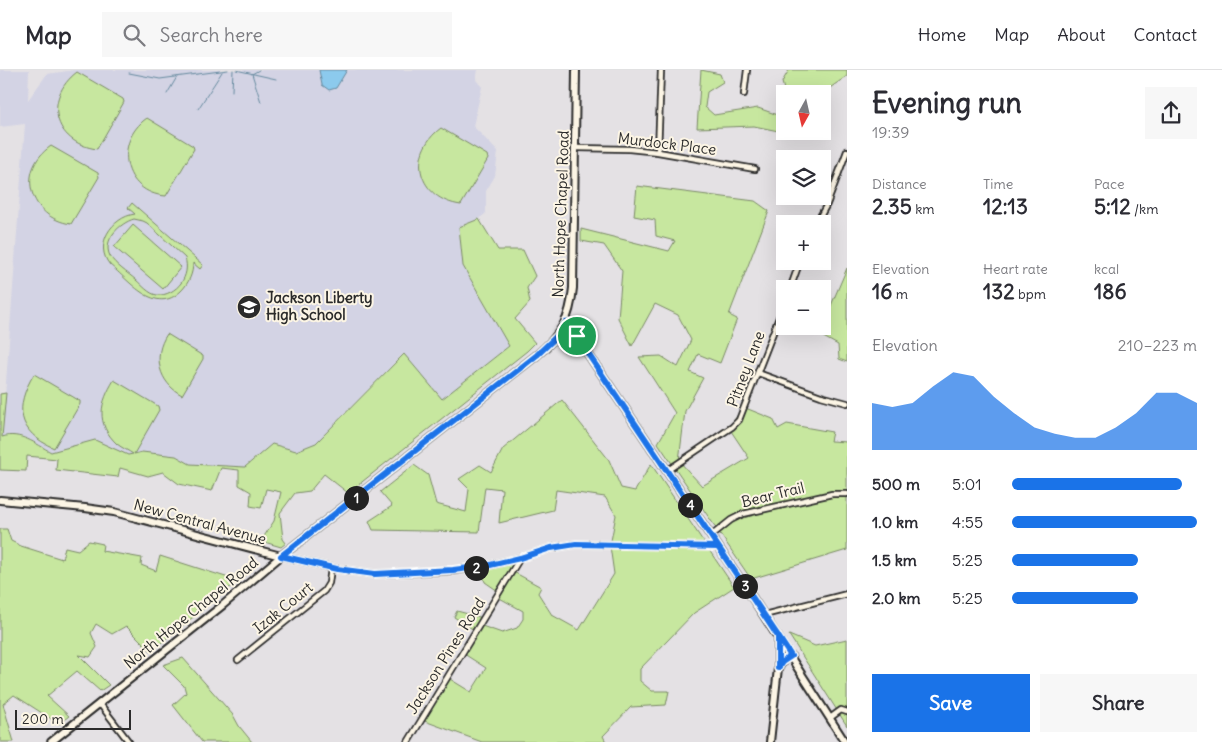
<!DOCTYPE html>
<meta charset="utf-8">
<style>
:root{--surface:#fff;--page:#f7f7f7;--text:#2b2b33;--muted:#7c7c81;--line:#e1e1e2;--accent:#1a73e8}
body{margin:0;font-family:Delius,sans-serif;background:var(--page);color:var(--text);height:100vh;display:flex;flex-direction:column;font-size:19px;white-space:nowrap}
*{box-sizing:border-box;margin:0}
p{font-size:16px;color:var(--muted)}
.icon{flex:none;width:28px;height:28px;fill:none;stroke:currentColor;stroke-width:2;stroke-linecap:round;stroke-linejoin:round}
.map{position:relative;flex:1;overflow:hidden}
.details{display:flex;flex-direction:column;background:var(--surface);width:375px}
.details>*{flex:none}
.needle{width:32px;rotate:188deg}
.fabs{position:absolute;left:776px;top:15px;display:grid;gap:10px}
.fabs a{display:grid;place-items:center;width:55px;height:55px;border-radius:0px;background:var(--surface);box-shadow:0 5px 20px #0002;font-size:25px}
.scale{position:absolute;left:15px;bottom:12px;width:116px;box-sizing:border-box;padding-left:5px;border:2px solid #2b2b2b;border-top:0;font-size:14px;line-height:18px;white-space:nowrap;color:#2b2b2b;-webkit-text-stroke:4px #fcf5e5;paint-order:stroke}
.pin{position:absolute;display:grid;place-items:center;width:42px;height:42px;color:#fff;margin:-21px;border:2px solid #fff;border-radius:50%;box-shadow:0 1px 5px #0007}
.km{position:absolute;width:25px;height:25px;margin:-12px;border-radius:50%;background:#222;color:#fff;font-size:14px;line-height:25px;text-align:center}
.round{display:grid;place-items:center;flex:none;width:52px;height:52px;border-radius:0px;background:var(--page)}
.headline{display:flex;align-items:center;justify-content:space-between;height:85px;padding:0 25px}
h1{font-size:28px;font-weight:700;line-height:38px}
.stats{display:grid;grid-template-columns:repeat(3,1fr);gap:8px;height:85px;padding:5px 25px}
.stats div{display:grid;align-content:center}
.stats b{font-size:21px;font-weight:700}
.stats small{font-size:14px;font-weight:400}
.stats p{font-size:14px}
.chart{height:140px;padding:10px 25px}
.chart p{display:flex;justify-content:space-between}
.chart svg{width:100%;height:90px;margin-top:5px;fill:var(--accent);opacity:.7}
.cta{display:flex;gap:10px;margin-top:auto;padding:10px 25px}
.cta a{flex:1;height:58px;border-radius:0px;background:var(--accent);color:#fff;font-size:20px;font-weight:700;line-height:58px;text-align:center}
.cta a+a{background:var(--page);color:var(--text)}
ul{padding:0 25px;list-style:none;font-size:16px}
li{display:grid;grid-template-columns:80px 60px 1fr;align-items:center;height:38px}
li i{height:12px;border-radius:6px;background:var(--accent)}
header{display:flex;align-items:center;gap:30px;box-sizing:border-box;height:70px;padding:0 25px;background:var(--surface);border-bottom:1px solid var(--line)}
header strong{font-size:24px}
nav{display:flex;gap:28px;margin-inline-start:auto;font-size:18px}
.search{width:350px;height:45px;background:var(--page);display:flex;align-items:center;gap:12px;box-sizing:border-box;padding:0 18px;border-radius:0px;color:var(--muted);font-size:19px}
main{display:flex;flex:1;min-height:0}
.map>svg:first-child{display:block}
.built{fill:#d3d3e4}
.green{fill:#c7e79f;stroke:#798965;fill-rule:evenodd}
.water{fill:#8ccaed;stroke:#658a9f}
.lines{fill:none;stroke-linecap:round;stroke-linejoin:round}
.stream{stroke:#658a9f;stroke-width:1}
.street-casing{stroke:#2b2b2b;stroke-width:8}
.secondary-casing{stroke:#2b2b2b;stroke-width:10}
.street{stroke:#fcf5e5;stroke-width:4.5}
.secondary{stroke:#fcf5e5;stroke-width:6}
.route-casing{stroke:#fff;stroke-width:10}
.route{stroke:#1a73e8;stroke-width:6}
.labels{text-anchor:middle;stroke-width:4;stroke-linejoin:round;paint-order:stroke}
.street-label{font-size:15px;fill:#2b2b2b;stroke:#fcf5e5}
.poi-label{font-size:15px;font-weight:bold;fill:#2b2b2b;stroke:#fcf5e5;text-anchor:start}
</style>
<header>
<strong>Map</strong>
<div class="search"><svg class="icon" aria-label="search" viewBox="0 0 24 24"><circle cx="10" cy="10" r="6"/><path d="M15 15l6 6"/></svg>Search here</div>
<nav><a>Home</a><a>Map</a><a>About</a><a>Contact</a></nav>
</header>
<main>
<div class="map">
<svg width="847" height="672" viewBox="0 0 847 672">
<rect width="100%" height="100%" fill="#e4e1e4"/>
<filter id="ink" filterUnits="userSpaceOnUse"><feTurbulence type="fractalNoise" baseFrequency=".02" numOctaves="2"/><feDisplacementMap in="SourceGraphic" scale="10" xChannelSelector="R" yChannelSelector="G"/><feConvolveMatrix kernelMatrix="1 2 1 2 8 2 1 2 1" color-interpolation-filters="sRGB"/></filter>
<g filter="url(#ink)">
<path class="built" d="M0,0H29L28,30L47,4L75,0H478L476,10L482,17L473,56L498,82L495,106L486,121V143L479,149L459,157L463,196L509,276L442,330L403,284L316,373L296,381L272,374L245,397L190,394L176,386L142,382L128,385L95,370L51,382L23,367H2L25,54L0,57Z"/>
<path class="green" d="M701,0L720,4L723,12L707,22L705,37L714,45L758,38L778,45L785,38V61H800L798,65L754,56L697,58Z
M789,0H847V6L824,22L823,27L822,24H785L782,12Z
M77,2L123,29L124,32L97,79C53,73 43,28 77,2Z
M147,48L193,76L194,79L166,126C123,123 113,72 147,48Z
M441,58L487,85L488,89L461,135C418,129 406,84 441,58Z
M51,76L98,103L99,107L71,154C30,148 15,101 51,76Z
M637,116L755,131L769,141L729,245L737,249L720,293L698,284L690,302L703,308L685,341L679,391L702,416L749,388L729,358L743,337L773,349L778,359L787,354L832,362L830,371L847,372V480L751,509L658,373L675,343L639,287L661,286L678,297L691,270L678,245L655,234L632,276L618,248L622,201L604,175L581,171V159L669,181L675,171L656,166L655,150L634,146Z
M132,133L203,195L200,199L193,193C193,203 189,213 181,221C155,246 130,211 110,195C93,175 112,147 135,144L128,138ZM134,149L143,151L147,153L185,188C188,197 186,206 181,213C176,220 166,226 157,225C149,224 142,215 136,210C128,203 115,195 110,186C102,170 120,153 134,149Z
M479,149L498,180H523L535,206L527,218L530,232L515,249L535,273L527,281L348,423L324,404L310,421L295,423L280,443L283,469L286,473L281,477L261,471L274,451L281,422L266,419L261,438L250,436L251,422L239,415V400L221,398L212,421L179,414L163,402L148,406L120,398L118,407L56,400L57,389L27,386L26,401L0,400V324L6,323L2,367C20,361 36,374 51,382L95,370L128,385L133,384C129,381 122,378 117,374C95,353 100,333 114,310L158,336L159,340L134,384L142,382L176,386L190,394L245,397L272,374L296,381L316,373L404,284L442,329L509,276L463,196L459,157Z
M133,155L181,197L163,219L114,177Z
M847,198V292L839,289L838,275L807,258L821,259Z
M167,264L203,286V289L182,325C159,313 152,286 167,264Z
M34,304L80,331V334L54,378C17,362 14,337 34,304Z
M562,330L609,390L621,418L635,421L651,394L734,517L694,543L640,599V611L652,621H669L666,635L631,637L603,666L606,672H482L419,649L445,606L471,622L486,598L461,582L474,560L454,547L457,541L483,548L479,555L502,563L517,558L523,549V541L496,526L498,521L485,512L481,498L518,488L510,500L541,517L538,523L552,545L579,560L614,504L610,476L616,445L605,427L556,420L553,440L499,453L502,419L485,417L479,462L373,460L369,451L392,436L380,422L414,395L428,405L436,434L466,442L469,419L459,409L480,395L491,402L503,379Z
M0,459H7L11,471L21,476L62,489L65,477L78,480L89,471L103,474L102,481L142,488L141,495L156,501L160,486L232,509L248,503L151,581L126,556L112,564L96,554L91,563L97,577L90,587L79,585L109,615L100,621L77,601L47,626L69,646L59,654L14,625L3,634L14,672H0Z
M789,565L815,576L847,569V656Z
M183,588L233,645L239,656L252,672H202L173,635L186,623L184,616L163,595Z"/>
<path class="water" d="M319,0H347L336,18L329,20L322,15Z"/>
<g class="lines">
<path class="stream" d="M236,0L276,9
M259,0L252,4L261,32
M129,3L160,9L228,0
M232,21L233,0
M167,24L177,7
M198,39L222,2"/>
<g class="street-casing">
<path id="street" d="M744,24L747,0
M576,78L629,79L658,82L755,99
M658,82L661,0
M816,154L827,134L847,81
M790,219L800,191
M758,303L821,326L847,333
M668,400L732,357L739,350L785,232
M711,466L731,450L743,444L832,424H847
M281,486L337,499L375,504L453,501L486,496L520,488L551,478L576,474L718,477
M764,545L847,524
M238,590L324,521L329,513L331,498
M100,634L129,672
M830,648L841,640L847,642
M408,672L520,488"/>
</g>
<g class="secondary-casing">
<path id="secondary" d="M568,256L572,258L578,269L752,527L845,672
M0,430L85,438L114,442L281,486
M778,567V597
M51,672L223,535L281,486L537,285C561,265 570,250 573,218L576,0
M770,672L778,598L785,589L791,586"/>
</g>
<use href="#street" class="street"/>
<use href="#secondary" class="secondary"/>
</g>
</g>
<g class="lines" filter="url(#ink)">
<g class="route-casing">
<path id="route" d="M577,266L566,253L557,266L537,285L281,486L337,499L375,504L453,500L486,496L520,488L551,478L576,474L718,477L778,566V598L782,592L791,586L752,527L578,269L577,266"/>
</g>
<use href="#route" class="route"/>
</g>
<defs>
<g id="school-disc" transform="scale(1.25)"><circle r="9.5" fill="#2b2b2b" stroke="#fcf5e5"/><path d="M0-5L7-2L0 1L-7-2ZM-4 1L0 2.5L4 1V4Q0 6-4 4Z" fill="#fff"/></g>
</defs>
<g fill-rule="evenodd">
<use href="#school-disc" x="249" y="237"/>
</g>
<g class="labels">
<g class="street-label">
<text transform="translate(667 74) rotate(7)" y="5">Murdock Place</text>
<text transform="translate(561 144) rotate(-88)" y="5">North Hope Chapel Road</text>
<text transform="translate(746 299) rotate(-69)" y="5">Pitney Lane</text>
<text transform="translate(773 425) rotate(-14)" y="5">Bear Trail</text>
<text transform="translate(200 452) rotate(15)" y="5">New Central Avenue</text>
<text transform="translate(283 538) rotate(-39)" y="5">Izak Court</text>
<text transform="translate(191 543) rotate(-39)" y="5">North Hope Chapel Road</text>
<text transform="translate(446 586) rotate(-58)" y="5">Jackson Pines Road</text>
</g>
<g class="poi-label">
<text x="266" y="233">Jackson Liberty<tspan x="266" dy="17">High School</tspan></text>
</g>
</g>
</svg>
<div class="fabs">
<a><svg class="needle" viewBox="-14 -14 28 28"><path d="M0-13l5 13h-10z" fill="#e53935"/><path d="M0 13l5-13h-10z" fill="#7c7c81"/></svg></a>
<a><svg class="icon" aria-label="layers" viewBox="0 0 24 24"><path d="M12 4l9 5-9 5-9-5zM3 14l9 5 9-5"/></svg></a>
<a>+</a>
<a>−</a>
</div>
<div class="scale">200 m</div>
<div class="pin" style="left:577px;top:266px;background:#1e9e55"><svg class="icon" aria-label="arrive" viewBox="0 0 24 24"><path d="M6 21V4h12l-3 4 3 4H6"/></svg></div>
<b class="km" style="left:356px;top:428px">1</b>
<b class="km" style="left:476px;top:498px">2</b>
<b class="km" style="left:745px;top:516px">3</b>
<b class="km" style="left:690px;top:435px">4</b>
</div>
<section class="details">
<div class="headline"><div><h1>Evening run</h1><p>19:39</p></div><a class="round"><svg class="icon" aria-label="share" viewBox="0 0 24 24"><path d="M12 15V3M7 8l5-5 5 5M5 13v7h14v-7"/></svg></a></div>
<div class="stats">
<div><p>Distance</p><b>2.35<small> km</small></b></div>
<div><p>Time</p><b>12:13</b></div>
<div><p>Pace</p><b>5:12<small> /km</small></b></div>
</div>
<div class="stats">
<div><p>Elevation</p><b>16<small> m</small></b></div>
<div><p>Heart rate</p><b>132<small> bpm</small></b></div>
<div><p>kcal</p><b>186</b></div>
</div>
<div class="chart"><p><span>Elevation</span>210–223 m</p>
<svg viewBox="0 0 160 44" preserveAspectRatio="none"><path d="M0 44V21L10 23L20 21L30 13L40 6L50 8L60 18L70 26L80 33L90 36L100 38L110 38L120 33L130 26L140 16L150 16L160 21V44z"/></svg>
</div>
<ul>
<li><b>500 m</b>5:01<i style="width:92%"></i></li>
<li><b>1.0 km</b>4:55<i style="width:100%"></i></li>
<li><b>1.5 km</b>5:25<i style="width:68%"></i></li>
<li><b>2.0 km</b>5:25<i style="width:68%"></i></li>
</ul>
<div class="cta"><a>Save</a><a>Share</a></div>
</section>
</main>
